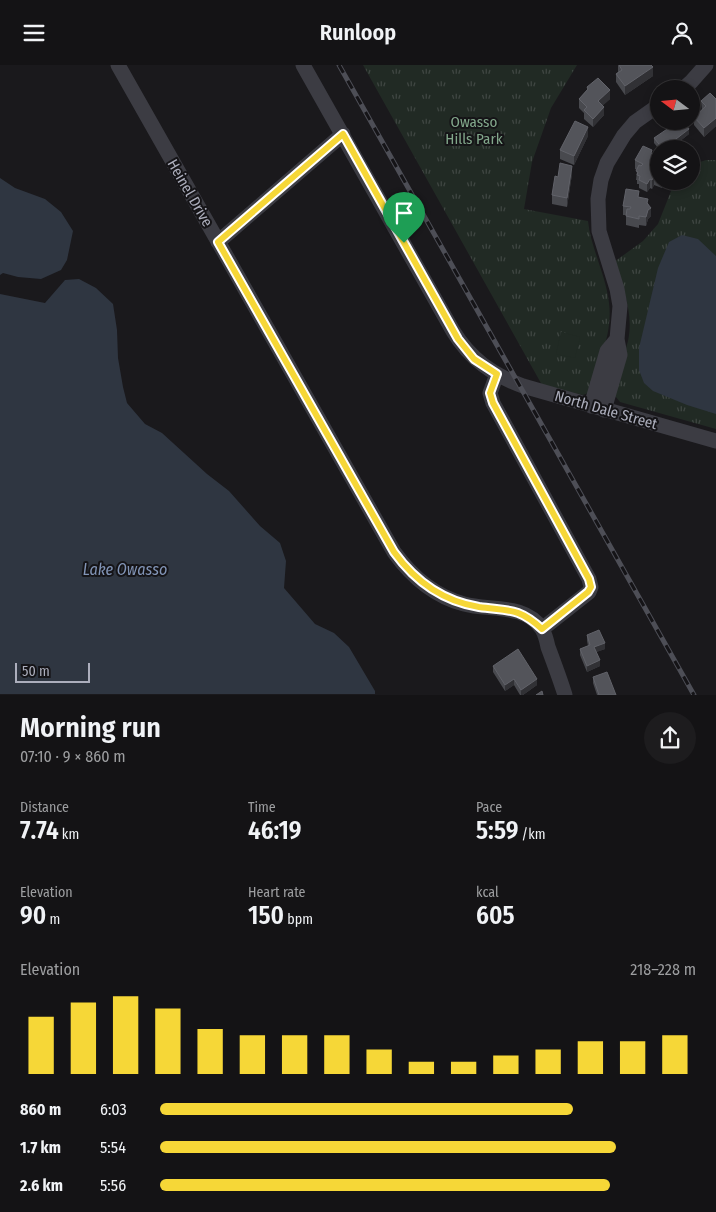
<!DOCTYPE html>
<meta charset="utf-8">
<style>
:root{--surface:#141315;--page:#1d1c1e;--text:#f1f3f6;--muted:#9d9ea0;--line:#333234;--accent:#f6d737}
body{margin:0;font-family:"Fira Sans Condensed",sans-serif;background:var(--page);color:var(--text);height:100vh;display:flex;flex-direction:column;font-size:19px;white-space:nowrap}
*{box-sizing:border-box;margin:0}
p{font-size:16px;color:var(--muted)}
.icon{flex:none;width:28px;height:28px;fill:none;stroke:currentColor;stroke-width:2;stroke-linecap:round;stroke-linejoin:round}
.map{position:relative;height:630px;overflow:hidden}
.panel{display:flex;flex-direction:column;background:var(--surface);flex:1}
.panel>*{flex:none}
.needle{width:32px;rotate:286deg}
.fabs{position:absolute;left:650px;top:15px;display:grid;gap:10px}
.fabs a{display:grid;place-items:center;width:50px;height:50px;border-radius:50%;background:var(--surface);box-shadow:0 2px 8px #0003,0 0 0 1px var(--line);font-size:25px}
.scale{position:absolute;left:15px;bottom:12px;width:75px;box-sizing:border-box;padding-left:5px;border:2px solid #acaebc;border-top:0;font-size:14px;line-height:18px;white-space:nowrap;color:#acaebc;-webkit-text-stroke:4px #151417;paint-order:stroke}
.pin{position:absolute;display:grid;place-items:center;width:42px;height:42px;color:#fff;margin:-51px -21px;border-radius:50% 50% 50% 0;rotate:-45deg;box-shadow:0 0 5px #0007}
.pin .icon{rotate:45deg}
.round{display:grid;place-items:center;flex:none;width:52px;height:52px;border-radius:26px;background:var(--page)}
.headline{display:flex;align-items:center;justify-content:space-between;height:85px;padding:0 20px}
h1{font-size:28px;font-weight:600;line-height:38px}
.metrics{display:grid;grid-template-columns:repeat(3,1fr);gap:8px;height:85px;padding:5px 20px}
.metrics div{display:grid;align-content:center}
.metrics b{font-size:25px;font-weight:600}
.metrics small{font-size:14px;font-weight:400}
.metrics p{font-size:14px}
.chart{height:140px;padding:10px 20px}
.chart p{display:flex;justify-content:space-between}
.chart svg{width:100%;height:90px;margin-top:5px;stroke:var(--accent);stroke-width:6}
ul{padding:0 20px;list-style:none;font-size:16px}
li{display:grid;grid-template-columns:80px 60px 1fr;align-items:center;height:38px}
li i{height:12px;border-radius:6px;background:var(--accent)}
header{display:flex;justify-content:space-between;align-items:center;height:65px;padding:0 20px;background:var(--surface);font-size:22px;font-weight:600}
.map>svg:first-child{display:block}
.grass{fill:url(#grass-tufts)}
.pitch{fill:#212a24}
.water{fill:#2f3641}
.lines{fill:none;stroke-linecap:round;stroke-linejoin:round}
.minor{stroke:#3c3c43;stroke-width:15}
.rail-casing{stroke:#4d4e56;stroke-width:5}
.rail{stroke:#151417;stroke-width:3;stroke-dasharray:9;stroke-linecap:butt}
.wall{fill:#48494e}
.shaded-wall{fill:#313135}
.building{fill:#53545a;stroke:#616269}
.route-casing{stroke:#fff;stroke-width:10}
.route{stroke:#f6d737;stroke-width:6}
.labels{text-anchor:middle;stroke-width:4;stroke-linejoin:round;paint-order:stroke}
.park-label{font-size:15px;fill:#82a78b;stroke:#151417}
.street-label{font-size:15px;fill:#acaebc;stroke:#151417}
.water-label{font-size:16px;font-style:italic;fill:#8295b7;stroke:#151417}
</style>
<header><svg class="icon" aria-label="menu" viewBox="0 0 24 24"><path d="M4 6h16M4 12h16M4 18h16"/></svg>Runloop<svg class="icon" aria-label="person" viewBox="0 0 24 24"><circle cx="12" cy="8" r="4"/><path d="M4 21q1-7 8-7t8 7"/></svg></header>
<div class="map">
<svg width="716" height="630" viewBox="0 0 716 630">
<defs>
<pattern id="grass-tufts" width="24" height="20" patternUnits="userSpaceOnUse" patternTransform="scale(1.25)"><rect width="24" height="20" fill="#212a24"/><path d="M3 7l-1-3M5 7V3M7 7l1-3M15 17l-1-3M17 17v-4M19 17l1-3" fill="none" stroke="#3f4642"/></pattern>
</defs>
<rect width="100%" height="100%" fill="#1a191c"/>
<path class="grass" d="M363,0H577L551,43L532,97L524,144L588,156C591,184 606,210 609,238C613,269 598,300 588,328L583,330L542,320Z
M706,95H716V364L620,337L616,332H613C615,313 623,295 628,276C634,248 623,223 614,197L643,176L658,159L675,116H691V100Z"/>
<path class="pitch" d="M561,267L580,272L575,293L556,289Z"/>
<path class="water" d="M0,113L15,123L45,134L61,147L73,166L67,195L61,205L41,214L18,212L3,208L0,210Z
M682,170L698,174L716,191V349L687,340L653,326L644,318L639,305V283L658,203L669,177Z
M79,214L96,223L113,239L117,265L118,293L123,322L127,338L145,359L162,368L207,409L229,426L260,461L280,478L286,496L284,523L315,559L334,568L349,582L375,626V629H0V229L45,238L65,215Z"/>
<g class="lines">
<path class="minor" d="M118,0L394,487C412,512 434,531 464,539C489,546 525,538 542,564C545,569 547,577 548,582C554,598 560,614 565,630
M303,0L453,266C470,294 493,310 523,321L716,376
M683,24L691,17L706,0
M218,177L343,69
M497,309L490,328L493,338L589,514L591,522L589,527L542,564
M591,341L607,286L617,274
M604,345L620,290L617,274L620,241L617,224L599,166L598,134L601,115L607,98L624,70L635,57L659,40"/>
<g class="rail-casing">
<path id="rail" d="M339,0L694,630"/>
</g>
<use href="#rail" class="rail"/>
</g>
<path class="wall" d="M618,0L653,11L625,30L616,17V9L618,7Z
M587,22L610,34L603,40L604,50L593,62L584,54V48L579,43V34L587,25Z
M716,34V61L704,72L694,60V52L702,45L701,36Z
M689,69L670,84H659L654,78V73Z
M588,71L574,100L560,94V85Z
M652,89L656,94L659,95V116H665L662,123L654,120L652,124L650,123L647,127L639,123V119H637V115H636L637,105L635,104V95Z
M572,109L567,142L552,139V130L558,112Z
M639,132L648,138L651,151L648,154L646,161L639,160V163L626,160V150H623V141Z
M587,570L605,584L596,587L600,601L587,607L580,590V584L588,581L587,576Z
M493,601L537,620L523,630H520L514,620L505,626L493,607Z
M593,612L616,630H597L593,618Z"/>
<path class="shaded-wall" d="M653,2V11L625,30V21Z
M610,25V34L598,45V36Z
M604,42V50L593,62V54Z
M716,53V61L704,72V63Z
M588,62V71L574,100V91Z
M689,64V69L670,84H663Z
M572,101V109L567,142V133Z
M654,111V120L652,124V115Z
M650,114V123L647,127V119Z
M662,116H665L662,123Z
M651,143V151L648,154L646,161V152L648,145Z
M605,578V584L594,588V582Z
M600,595V601L587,607V601Z
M514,614V620L505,626V620Z
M537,614V620L523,630H521V625Z"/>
<path class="building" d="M619,0H651L653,2L625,21L616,9L622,5Z
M598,13L610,25L598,36L604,42L593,54L584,45L587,42L579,34L588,24L587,22Z
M710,28L716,34V53L704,63L694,52L706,41L701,36Z
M575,56L588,62L574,91L560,85Z
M679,56H683L689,64L663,84L654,73Z
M643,81L652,85L651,88L656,91L655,93L659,95V113L654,111L652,115L650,114L647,119L639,115L640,111L637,110L638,107L636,106L639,100L641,101L643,99L635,95Z
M560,98L572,101L567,133L552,130L555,111L558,112Z
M626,124L639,126L638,132L648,134L647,138L651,143L648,145L646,152L639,151V154L626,151L627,144H630L631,142L623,141Z
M599,565L605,578L594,582L600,595L587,601L580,584L590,580L587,570Z
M518,584L537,614L521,625L514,614L505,620L493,601Z
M607,607L616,630H599L593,612Z
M542,626L543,630H536Z"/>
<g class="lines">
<g class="route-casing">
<path id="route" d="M343,69L458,274L474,294L497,309L490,328L493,338L589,514L591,522L588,527L542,564C518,542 508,546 479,542C442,536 415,516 394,487L218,177Z"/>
</g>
<use href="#route" class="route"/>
</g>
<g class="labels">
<g class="park-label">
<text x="474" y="62">Owasso<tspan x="474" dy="17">Hills Park</tspan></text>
</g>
<g class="street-label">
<text transform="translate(190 128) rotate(60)" y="5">Heinel Drive</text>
<text transform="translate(606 345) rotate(16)" y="5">North Dale Street</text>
</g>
<g class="water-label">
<text x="125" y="510">Lake Owasso</text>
</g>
</g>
</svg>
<div class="fabs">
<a><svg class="needle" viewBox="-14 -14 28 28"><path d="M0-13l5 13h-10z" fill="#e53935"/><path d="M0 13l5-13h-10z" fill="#9d9ea0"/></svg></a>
<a><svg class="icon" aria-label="layers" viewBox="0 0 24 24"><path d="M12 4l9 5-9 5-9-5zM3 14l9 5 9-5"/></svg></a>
</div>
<div class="scale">50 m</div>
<div class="pin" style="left:404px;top:178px;background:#1e9e55"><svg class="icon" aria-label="arrive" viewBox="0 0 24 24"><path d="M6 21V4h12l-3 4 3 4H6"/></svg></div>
</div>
<section class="panel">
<div class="headline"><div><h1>Morning run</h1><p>07:10 · 9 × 860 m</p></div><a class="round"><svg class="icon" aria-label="share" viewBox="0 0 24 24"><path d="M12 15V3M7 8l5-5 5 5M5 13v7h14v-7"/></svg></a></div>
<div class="metrics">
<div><p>Distance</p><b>7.74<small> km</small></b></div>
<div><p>Time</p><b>46:19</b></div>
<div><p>Pace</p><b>5:59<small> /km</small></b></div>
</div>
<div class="metrics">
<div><p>Elevation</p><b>90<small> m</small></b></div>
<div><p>Heart rate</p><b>150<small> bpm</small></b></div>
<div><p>kcal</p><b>605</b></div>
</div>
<div class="chart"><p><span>Elevation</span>218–228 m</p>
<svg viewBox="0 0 160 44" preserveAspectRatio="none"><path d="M5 44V16M15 44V9M25 44V6M35 44V12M45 44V22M55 44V25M65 44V25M75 44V25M85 44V32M95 44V38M105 44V38M115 44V35M125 44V32M135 44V28M145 44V28M155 44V25"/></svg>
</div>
<ul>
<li><b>860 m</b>6:03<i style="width:77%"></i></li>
<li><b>1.7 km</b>5:54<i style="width:85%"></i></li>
<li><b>2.6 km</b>5:56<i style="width:84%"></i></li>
</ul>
</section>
